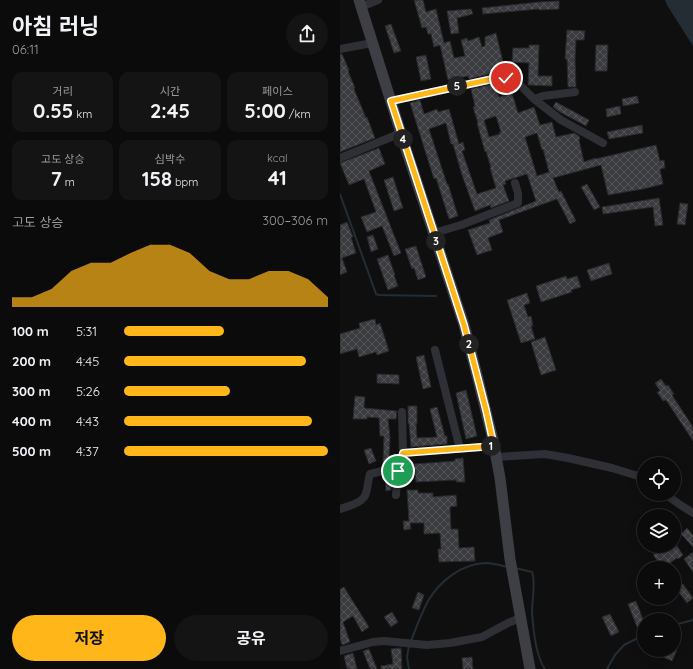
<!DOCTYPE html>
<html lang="ko">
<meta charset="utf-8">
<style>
:root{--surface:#0b0b0c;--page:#141415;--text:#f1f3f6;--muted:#9a9b9d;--line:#2b2b2d;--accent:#ffb618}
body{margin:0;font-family:Quicksand,"Noto Sans KR",sans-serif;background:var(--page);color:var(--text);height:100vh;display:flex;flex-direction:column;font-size:15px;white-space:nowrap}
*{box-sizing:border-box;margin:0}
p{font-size:13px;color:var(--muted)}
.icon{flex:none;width:22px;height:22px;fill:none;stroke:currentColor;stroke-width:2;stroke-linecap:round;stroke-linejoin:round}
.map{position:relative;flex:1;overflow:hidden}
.drawer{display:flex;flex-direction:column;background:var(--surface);width:340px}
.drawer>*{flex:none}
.buttons{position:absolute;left:297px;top:457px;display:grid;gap:8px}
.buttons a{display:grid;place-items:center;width:44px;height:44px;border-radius:50%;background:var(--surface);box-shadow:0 2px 10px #0003,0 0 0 1px var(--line);font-size:20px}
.pin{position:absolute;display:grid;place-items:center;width:34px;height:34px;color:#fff;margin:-17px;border:2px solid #fff;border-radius:50%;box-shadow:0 1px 4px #0007}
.km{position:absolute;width:20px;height:20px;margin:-10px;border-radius:50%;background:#222;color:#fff;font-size:11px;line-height:20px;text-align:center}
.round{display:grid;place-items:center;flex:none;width:42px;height:42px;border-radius:21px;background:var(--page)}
.headline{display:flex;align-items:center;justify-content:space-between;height:68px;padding:0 12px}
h1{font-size:22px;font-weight:700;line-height:30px}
.figures{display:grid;grid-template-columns:repeat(3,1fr);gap:6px;height:68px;padding:4px 12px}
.figures div{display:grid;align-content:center;border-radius:10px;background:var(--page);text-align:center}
.figures b{font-size:20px;font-weight:700}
.figures small{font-size:11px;font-weight:400}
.figures p{font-size:11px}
.chart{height:112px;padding:8px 12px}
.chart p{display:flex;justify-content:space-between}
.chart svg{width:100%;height:72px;margin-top:4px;fill:var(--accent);opacity:.7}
.action{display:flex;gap:8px;margin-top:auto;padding:8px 12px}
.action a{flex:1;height:46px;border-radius:24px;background:var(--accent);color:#111;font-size:16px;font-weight:700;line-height:46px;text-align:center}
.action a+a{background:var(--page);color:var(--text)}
ul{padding:0 12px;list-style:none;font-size:13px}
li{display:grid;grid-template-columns:64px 48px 1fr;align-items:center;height:30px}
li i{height:10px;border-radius:5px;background:var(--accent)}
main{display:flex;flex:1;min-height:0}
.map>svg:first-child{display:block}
.water{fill:#252d34}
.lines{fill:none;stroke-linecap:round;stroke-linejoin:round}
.stream{stroke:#252d34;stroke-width:2}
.building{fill:url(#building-cross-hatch);stroke:#29282c;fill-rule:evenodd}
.minor{stroke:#2f3035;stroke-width:8}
.secondary{stroke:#3d3f45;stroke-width:11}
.route-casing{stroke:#fff;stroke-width:8}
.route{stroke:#ffb618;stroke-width:5}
</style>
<main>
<section class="drawer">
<div class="headline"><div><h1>아침 러닝</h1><p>06:11</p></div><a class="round"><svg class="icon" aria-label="share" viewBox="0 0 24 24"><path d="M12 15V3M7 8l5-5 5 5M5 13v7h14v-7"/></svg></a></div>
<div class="figures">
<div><p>거리</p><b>0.55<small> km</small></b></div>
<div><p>시간</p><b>2:45</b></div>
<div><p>페이스</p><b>5:00<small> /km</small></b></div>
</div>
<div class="figures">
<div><p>고도 상승</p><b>7<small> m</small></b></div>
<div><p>심박수</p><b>158<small> bpm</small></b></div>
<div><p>kcal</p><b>41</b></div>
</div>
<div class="chart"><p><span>고도 상승</span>300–306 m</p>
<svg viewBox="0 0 160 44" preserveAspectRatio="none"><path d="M0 44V38L10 38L20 33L30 22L40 17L50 17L60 11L70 6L80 6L90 11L100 22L110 27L120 27L130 22L140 22L150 27L160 38V44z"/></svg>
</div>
<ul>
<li><b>100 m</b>5:31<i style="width:49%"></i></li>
<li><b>200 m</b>4:45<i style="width:89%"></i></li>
<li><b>300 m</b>5:26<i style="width:52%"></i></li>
<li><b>400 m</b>4:43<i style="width:92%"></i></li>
<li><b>500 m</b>4:37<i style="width:100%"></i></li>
</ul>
<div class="action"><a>저장</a><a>공유</a></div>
</section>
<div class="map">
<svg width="353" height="669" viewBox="0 0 353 669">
<defs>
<pattern id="building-cross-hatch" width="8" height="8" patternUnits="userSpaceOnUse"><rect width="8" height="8" fill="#3b3c40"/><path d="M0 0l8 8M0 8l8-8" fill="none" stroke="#545559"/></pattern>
</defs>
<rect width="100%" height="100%" fill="#0f0f10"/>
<path class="water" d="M325,0H353V46L327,5Z"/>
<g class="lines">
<path class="stream" d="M0,194L36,294L39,295L96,296
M175,568L192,572C196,582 192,600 192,612C193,627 196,657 205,669
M334,625L353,620
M71,641C76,628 81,614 88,601C100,581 121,564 145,563C152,563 160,565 167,567
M69,646L67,657L69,669
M267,669L275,655L284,645L304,635"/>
</g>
<path class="building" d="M74,0H83L86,12L96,9L104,43L110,41L114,58L125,56L121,40L127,38L128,41L139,37L142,47L145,46V37L156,33L165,70L129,79L128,76L108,80L100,45L94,47L91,34H88L86,27L82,28Z
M219,1V9L199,10V9L143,14L142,8L199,2Z
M131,9L133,14L117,18L119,33L111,34L107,11Z
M51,24L61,51L54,53L45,26Z
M227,30L245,31L244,40H236L235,59L236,87H228L227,59H225Z
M189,45H199L198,76H212V86L188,85L189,63L172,62L173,48H189Z
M256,45H268L267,71H255Z
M0,54H2L9,70L8,71L15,88L14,89L26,118L27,117L35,138L0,152Z
M86,55L91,79L81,81L76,57Z
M155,84L159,97L172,93L178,113L194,107L200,125L212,122L216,137L234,133L239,136L240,139L239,140L244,162L255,158V159L316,145L320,161L324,160L325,168L320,169L323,184L303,189L268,195L261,165L213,178L219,192L221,191L236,221L230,224L217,199L159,220L163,232L148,238L152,250L137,255L128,230L150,223L149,220L196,201L187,174L165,181L166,184L163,185L169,201L151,208L150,205L135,211L122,175L113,144H111L106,123L89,129L107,184H108L118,216L109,219L96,178L94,179L70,103L80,100L84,114L97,109L98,112L109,109L119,144L123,142L125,150L122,151L137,194L156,188L150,168H151L146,151L145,152L137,123H138L133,107L135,106L131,89ZM156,116L161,132H159L160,134L149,137L144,120ZM197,133L202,150L203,149L209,172L197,176L185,137Z
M297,96L299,103L283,106L282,99Z
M216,102L249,120L246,126L220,112L213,107Z
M280,106L281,114L267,117L266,109Z
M302,125L303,133L269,139L267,132Z
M39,148L45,164L29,171L61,253L54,256L42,226L27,232L21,217L36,212L24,179L9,185L0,163Z
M53,177L63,208L54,211L44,180Z
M247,184L260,207L254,210L241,187Z
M319,198L323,225L315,226L313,207L263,214L262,207Z
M340,203L348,204L345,225L337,224Z
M7,222L13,237H11L16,253L2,258L7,272L0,275V225Z
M33,235L38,249L31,252L27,237Z
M76,246L86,277L78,280L74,268L72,269L65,249Z
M48,255L55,275H54L58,286L48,290L37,259Z
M269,263L272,274L251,281L247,270Z
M226,276L227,279L237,276L241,287L231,290L232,292L201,302L196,286Z
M187,293L190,303L184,305L188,317L191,316L193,326H191L195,339L181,343L167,300Z
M35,319L36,325L40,323L49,351L37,355L36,352L19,357L17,349L0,354V334L20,328L19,323Z
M205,337L216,370L201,375L191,342Z
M84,355L91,387L83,389L76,357Z
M37,374L59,375V384L37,383Z
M321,379L326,386L328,385L334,394L332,395L353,427V441L326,400L323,401L317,392L320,391L315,383Z
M126,390L137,436L126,439L116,393Z
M15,396L25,397L24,408L57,411L56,419H48L50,437L49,462L43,461L44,436H40L39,418L27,417V419H13Z
M68,406H77V424H76L77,438L97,437L90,409L97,407L105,436H107V444L71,447L69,424L68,423Z
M31,448L36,461L29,464L24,450Z
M123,458L125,482H116V480L76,482L74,464L115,461V459Z
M52,475L51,490L46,491L45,476Z
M67,490H78V493H93V497L116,495L117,506L110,507L111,529H118L119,548L134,547L135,561L99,562L98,549H101L100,533L84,534V523H70L71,529L64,530L63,521H69Z
M347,528L353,535V547L341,534Z
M325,546H337L343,555L338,559L337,558L323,568L313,555Z
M353,552V572L344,559Z
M334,574L341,586L343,584L353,598L347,603L334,586Z
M4,587L29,627L22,632L13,616L3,622L10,642L2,645L0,638V589Z
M78,592L84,595L79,610L72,608Z
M296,601L304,622V624L297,627L288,604Z
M52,612L58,622L51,627L44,617Z
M270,614L279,632L271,636L262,617Z
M61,648L62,669H41V666L53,664L51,649Z
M29,649L37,669H30L23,651Z
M326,650H337L332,661L323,657Z
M13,653L17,669H7L4,656Z
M132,657L133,669H123L122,658Z"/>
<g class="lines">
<path class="minor" d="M21,7L38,0
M0,49L32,43
M194,99L203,96L235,92
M51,101L158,78H166L175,80L194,99L221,120L263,143
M0,158L61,133
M94,233L121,225L178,203V193L175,183
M95,350L120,449
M63,453L144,447L154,446
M156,457L205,454L228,458L272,468L298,476L304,480
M325,494L339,504L353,513
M56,495L58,471L63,453L62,412
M0,509C8,506 24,503 26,493C28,487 28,480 30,474L59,467
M0,651L33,642L44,641L87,645L110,643L142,637L168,623L180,618"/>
<path class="secondary" d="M19,0L66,149L124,325L138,379L153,440L160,478L170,559L190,669"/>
</g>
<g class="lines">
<g class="route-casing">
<path id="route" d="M58,471L63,453L154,446L146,410L124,325L51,101L148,80L158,78H166"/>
</g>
<use href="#route" class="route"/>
</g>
</svg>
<div class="buttons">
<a><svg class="icon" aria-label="locate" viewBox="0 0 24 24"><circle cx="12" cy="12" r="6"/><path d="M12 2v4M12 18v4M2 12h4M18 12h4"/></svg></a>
<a><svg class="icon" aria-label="layers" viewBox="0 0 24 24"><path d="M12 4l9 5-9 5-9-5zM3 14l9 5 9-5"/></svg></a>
<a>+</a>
<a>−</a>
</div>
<div class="pin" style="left:58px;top:471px;background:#1e9e55"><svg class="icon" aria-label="arrive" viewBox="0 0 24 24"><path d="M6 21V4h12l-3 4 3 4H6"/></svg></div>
<div class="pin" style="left:166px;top:78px;background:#d93025"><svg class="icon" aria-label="check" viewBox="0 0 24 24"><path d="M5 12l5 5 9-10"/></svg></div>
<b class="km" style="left:151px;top:446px">1</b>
<b class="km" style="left:129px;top:344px">2</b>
<b class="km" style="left:96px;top:241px">3</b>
<b class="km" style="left:63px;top:139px">4</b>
<b class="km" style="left:117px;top:86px">5</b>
</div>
</main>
